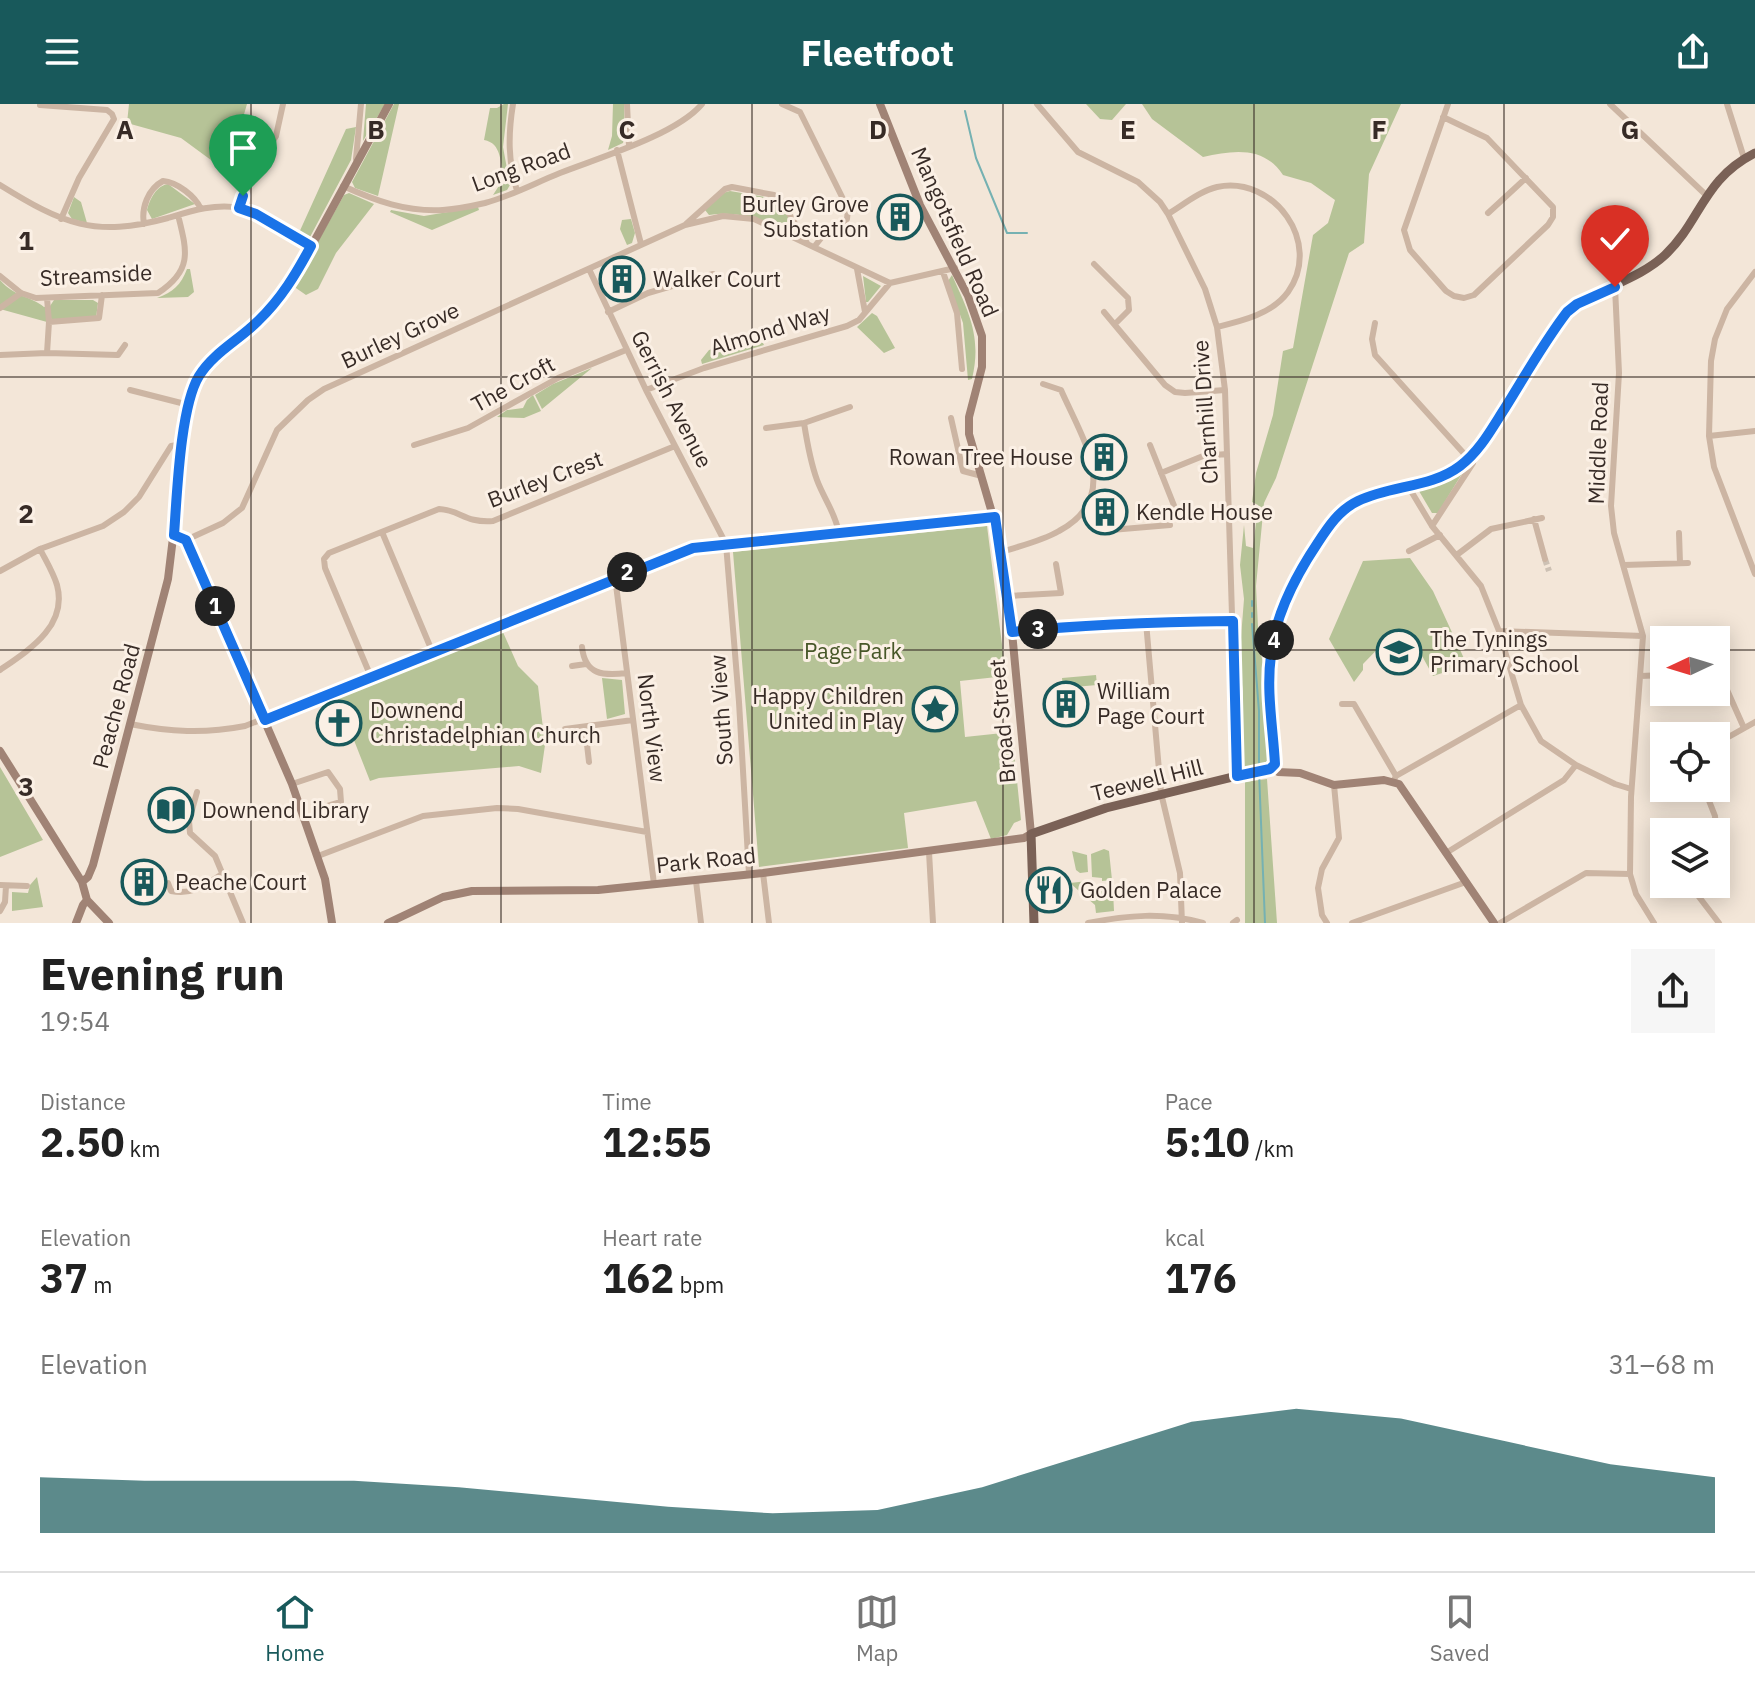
<!DOCTYPE html>
<meta charset="utf-8">
<style>
:root{--surface:#fff;--page:#f6f6f6;--text:#222;--muted:#767676;--line:#e0e0e0;--accent:#18595b}
body{margin:0;font-family:"IBM Plex Sans",sans-serif;background:var(--page);color:var(--text);height:100vh;display:flex;flex-direction:column;font-size:30px;white-space:nowrap}
*{box-sizing:border-box;margin:0}
p{font-size:26px;color:var(--muted)}
.icon{flex:none;width:44px;height:44px;fill:none;stroke:currentColor;stroke-width:2;stroke-linecap:round;stroke-linejoin:round}
.map{position:relative;height:819px;overflow:hidden}
.panel{display:flex;flex-direction:column;background:var(--surface);flex:1}
.panel>*{flex:none}
.needle{width:52px;rotate:266deg}
.fabs{position:absolute;left:1650px;top:522px;display:grid;gap:16px}
.fabs a{display:grid;place-items:center;width:80px;height:80px;border-radius:0px;background:var(--surface);box-shadow:0 4px 20px #0003;font-size:40px}
.pin{position:absolute;display:grid;place-items:center;width:68px;height:68px;color:#fff;margin:-82px -34px;border-radius:50% 50% 50% 0;rotate:-45deg;box-shadow:0 0 8px #0007}
.pin .icon{rotate:45deg}
.km{position:absolute;width:40px;height:40px;margin:-20px;border-radius:50%;background:#222;color:#fff;font-size:22px;line-height:40px;text-align:center}
.round{display:grid;place-items:center;flex:none;width:84px;height:84px;border-radius:0px;background:var(--page)}
.summary{display:flex;align-items:center;justify-content:space-between;height:136px;padding:0 40px}
h1{font-size:44px;font-weight:700;line-height:60px}
.figures{display:grid;grid-template-columns:repeat(3,1fr);gap:12px;height:136px;padding:8px 40px}
.figures div{display:grid;align-content:center}
.figures b{font-size:40px;font-weight:700}
.figures small{font-size:22px;font-weight:400}
.figures p{font-size:22px}
.chart{height:224px;padding:16px 40px}
.chart p{display:flex;justify-content:space-between}
.chart svg{width:100%;height:144px;margin-top:8px;fill:var(--accent);opacity:.7}
header{display:flex;justify-content:space-between;align-items:center;height:104px;padding:0 40px;background:var(--accent);color:#fff;font-size:36px;font-weight:700}
.tabs{display:flex;justify-content:space-around;align-items:center;height:112px;border-top:2px solid var(--line);background:var(--surface);font-size:22px;color:var(--muted)}
.tabs a{display:grid;justify-items:center;gap:4px}
.tabs .on{color:var(--accent)}
.map>svg:first-child{display:block}
.green{fill:#b6c397}
.lines{fill:none;stroke-linecap:round;stroke-linejoin:round}
.stream{stroke:#75b1b2;stroke-width:2}
.street-tunnel{stroke:#cdc1b4;stroke-width:6;stroke-dasharray:6 3;stroke-linecap:butt}
.street{stroke:#ccb5a3;stroke-width:6}
.secondary{stroke:#a08375;stroke-width:8}
.primary{stroke:#7a6156;stroke-width:9}
.route-casing{stroke:#fff;stroke-width:16}
.route{stroke:#1a73e8;stroke-width:10}
.grid{fill:none;stroke:#372b26;stroke-width:2;stroke-opacity:0.55}
.labels{text-anchor:middle;stroke-width:6;stroke-linejoin:round;paint-order:stroke}
.street-label{font-size:22px;fill:#372b26;stroke:#fbf0e5}
.poi-label{font-size:22px;fill:#372b26;stroke:#fbf0e5;text-anchor:start}
.park-label{font-size:22px;fill:#475728;stroke:#fbf0e5}
.grid-label{font-size:26px;text-anchor:middle;font-weight:bold;fill:#372b26;stroke:#fbf0e5;stroke-width:6;stroke-linejoin:round;paint-order:stroke}
</style>
<header><svg class="icon" aria-label="menu" viewBox="0 0 24 24"><path d="M4 6h16M4 12h16M4 18h16"/></svg>Fleetfoot<svg class="icon" aria-label="share" viewBox="0 0 24 24"><path d="M12 15V3M7 8l5-5 5 5M5 13v7h14v-7"/></svg></header>
<div class="map">
<svg width="1755" height="819" viewBox="0 0 1755 819">
<rect width="100%" height="100%" fill="#f3e6d8"/>
<path class="green" d="M129,0H247L238,31L215,59L181,34L127,19Z
M366,0H385L363,37Z
M394,0H399L378,92L355,84L352,78Z
M504,0H508L503,43L510,81L507,86L493,91L504,74C500,59 502,39 484,36L490,4H497Z
M613,0H624L625,30L623,39L608,46L612,32Z
M1086,0H1126L1112,16L1100,15Z
M1142,0H1401L1369,70L1364,139L1349,149L1276,374L1264,399L1256,482L1259,543L1265,566L1269,658L1266,663L1243,667V588L1239,559L1244,495L1240,461L1244,421L1246,442L1253,444L1258,401L1252,398L1256,369L1273,311L1283,247L1293,244L1313,131L1328,119L1335,96L1311,79L1283,71C1264,42 1234,46 1203,53L1152,15Z
M356,23L351,56L310,133L298,131L346,25Z
M168,80L195,100L152,115L147,106C150,95 156,82 168,80Z
M730,87L777,95L799,129L796,131C767,118 742,106 709,111L705,106L723,89Z
M349,89L374,100L336,149L318,185L306,191L293,182L344,91Z
M74,93L81,98L87,119L72,115L68,109Z
M478,103L479,106L432,126L390,108L391,106L424,112Z
M631,115L635,129L632,139L627,141L620,125L622,116Z
M187,165H190L194,188L188,193L157,194C173,188 181,181 187,165Z
M952,171C969,209 982,233 972,275L968,276L963,219L948,177Z
M863,172L881,182L868,198H866Z
M0,176C16,194 31,192 44,203L50,202L54,196H93L98,199L96,214L47,218L0,205Z
M872,209L877,212L895,244L884,249L857,223Z
M745,235L763,239L764,241L702,260L701,256L709,246Z
M592,264L542,305L535,291L553,280Z
M533,291L541,307L524,314L497,313L507,306L523,304L527,296Z
M1461,367L1463,368L1438,409H1432L1419,387L1441,381Z
M987,422L1006,572L960,577L965,633L1012,628L1021,716L1014,719L1007,731L991,735L976,697L904,709L908,744L759,763L733,448Z
M1410,454L1433,487L1467,561L1433,572L1415,539L1397,525L1363,560V566L1354,578L1329,535L1363,457Z
M502,526L518,562L538,582L545,641L541,669L519,662L379,674L370,677L337,593Z
M1096,571L1097,581L1063,584L1062,574Z
M602,574L622,576L625,610L607,615Z
M0,663L43,736L0,753Z
M1267,675L1277,819H1245V678Z
M1104,745L1109,747L1112,776L1102,777V774L1092,773L1091,750Z
M1072,747L1087,751L1088,768L1080,769L1076,766Z
M37,773L43,803L12,807V788L28,789L30,781Z
M1088,777V787H1113L1114,807L1096,809L1095,801L1070,779Z"/>
<g class="lines">
<path class="stream" d="M965,7L976,54L1007,129H1027
M1252,497V502
M1252,509V513
M1252,520L1259,607V662
M1259,668L1265,819"/>
<path class="street-tunnel" d="M1545,455L1549,467"/>
<path class="street" d="M513,0C508,31 508,57 517,87
M627,0L629,42
M782,0L800,8L848,105L847,115L822,133L814,143
M1037,0L1078,48L1138,78L1160,98L1168,110L1205,185L1217,223L1225,286L1237,672
M1610,0L1706,91
M1727,0L1744,54
M40,1L107,6L112,10L114,15L79,74L61,115
M1443,13L1487,34L1553,103V113L1548,121L1474,191L1464,194L1454,192L1446,187L1410,146L1404,126L1448,0
M617,46L641,140
M356,55L361,0
M0,81C63,120 94,134 168,114C191,107 216,99 240,104C266,110 289,129 311,142
M343,82C376,97 406,108 443,106C457,105 472,102 485,99C511,92 535,79 560,69C598,54 676,31 702,0
M239,104L252,68L276,32L283,0
M1488,109L1526,74
M1168,110C1183,101 1200,87 1217,83C1274,71 1323,139 1288,188C1272,210 1242,217 1217,223
M144,120C141,104 148,85 163,77C177,78 195,92 201,105
M686,120L725,85L732,83L774,91L780,95L807,139
M1094,160L1128,194L1129,206L1115,220
M589,165L646,286L726,440L739,598L749,770
M857,165L865,208
M943,168L957,209L962,265
M1755,168L1727,205L1715,235L1711,257L1709,332L1714,363L1755,470
M0,172L21,189L36,194L158,189C193,166 187,147 178,111
M1615,183L1619,269L1611,402L1614,429L1643,532L1631,693L1630,770L1636,790L1654,819
M0,204L21,189
M608,208L648,189L713,170
M1104,208L1165,281L1175,288L1185,289L1225,286
M49,218L99,214L102,191
M1375,219L1372,235L1375,251L1468,354
M47,249L118,251L125,241
M0,251L47,249L49,218L47,194
M130,286L189,301
M646,286L704,264L847,222L859,216L890,179
M951,314L963,367L982,372
M804,319C807,338 810,357 817,376C824,395 835,408 839,429
M766,324L804,319L850,303
M1709,332L1755,327
M414,341L468,324L558,274L626,246
M1150,341L1175,404
M1161,369L1203,352L1227,350
M1408,382L1432,422L1481,482L1499,527L1521,601L1541,637L1576,661L1615,680L1631,685
M1081,410L1102,425L1111,426L1170,421
M1534,415L1545,455
M1432,422L1473,359L1475,350
M382,428L432,547
M1679,429L1680,459
M186,436L223,419L242,404L277,326L308,296L324,285L685,121L723,112L754,115L890,179L955,164
M1409,447L1440,431
M1001,448C1020,442 1042,437 1059,427C1123,393 1082,334 1061,286L1043,280
M1458,450L1491,425L1542,414
M1624,461L1688,459
M0,467L40,445L103,422L124,408L139,393L171,342L183,340
M615,473L654,780
M1007,492L1061,489L1056,460
M1146,518L1161,689L1180,769L1182,819
M1499,527L1643,532
M1012,528L1109,520L1233,517
M582,543C585,571 603,572 627,569
M572,562L586,560
M0,566C29,546 68,522 57,481C53,468 46,457 40,445
M1716,570L1723,577L1744,624
M1641,572L1664,571
M371,573L325,464L324,455L329,449L439,405C461,406 464,419 493,417L675,342
M1342,600H1354L1396,672
M130,620C170,628 204,630 245,622L693,444L995,413
M585,623L589,658
M565,625L633,616
M1716,640L1755,618
M1393,678L1396,672L1521,601
M292,680L328,668L340,685L341,698L324,703
M1704,684L1715,712L1716,729
M197,688L189,717L190,729L215,752L243,819
M929,748L933,819
M1446,749L1564,676L1576,661
M318,752L423,712L497,704L518,705L647,728
M763,769L769,819
M696,777L701,819
M168,779L171,787C193,791 204,782 222,770
M0,781L27,782
M1696,789L1719,819
M0,807L5,798L6,782
M1088,819C1128,811 1163,808 1203,819
M1233,819L1237,816
M1327,819L1322,811L1318,784L1322,765L1339,734L1334,681
M1352,819L1466,778
M1500,819L1586,769L1630,770"/>
<path class="secondary" d="M174,431L186,436L292,680L325,775L332,819
M0,647L82,778L87,796L109,819
M1273,663L1278,668L1300,669L1334,681L1384,676L1399,680L1494,819
M82,778L88,773L93,761L168,475L189,301L193,283L204,265L255,220L292,178L389,0
M76,819L83,801L87,796
M388,819L443,793L472,787L598,786L763,769L1024,734L1031,730L1012,528L997,426L969,330V313L982,263V232L968,192L920,101L880,0"/>
<path class="primary" d="M1034,819L1031,730L1106,704L1273,663C1276,650 1273,635 1272,621C1270,588 1267,556 1276,524C1290,471 1328,401 1385,387C1412,380 1442,378 1464,358C1506,320 1533,254 1567,208C1596,184 1637,177 1665,151C1701,117 1703,75 1755,49"/>
</g>
<g class="lines">
<g class="route-casing">
<path id="route" d="M243,92L239,104L256,110L311,142C296,170 281,195 258,217C239,236 213,249 199,272C180,303 177,392 174,431L186,436L265,616L693,444L995,413L1012,528C1086,520 1159,518 1233,517L1237,672L1270,665L1275,660C1273,624 1266,587 1271,551C1275,511 1295,473 1317,440C1328,423 1339,406 1358,397C1391,381 1431,384 1460,362C1480,347 1492,324 1505,304C1525,272 1544,238 1567,208L1577,200L1615,183"/>
</g>
<use href="#route" class="route"/>
</g>
<path class="grid" d="M251,0V819M501,0V819M752,0V819M1003,0V819M1254,0V819M1504,0V819M0,273H1755M0,546H1664M1716,546H1755"/>
<defs>
<g id="building-ring" transform="scale(2.3)"><circle r="9.5" fill="#fbf0e5" stroke="#18595b" stroke-width="1.5"/><path d="M-4-6H4V6H1V3H-1V6H-4ZM-2.5-4.3h1.7v1.8h-1.7ZM.8-4.3h1.7v1.8H.8ZM-2.5-1h1.7V.8h-1.7ZM.8-1h1.7V.8H.8Z" fill="#18595b"/></g>
<g id="school-ring" transform="scale(2.3)"><circle r="9.5" fill="#fbf0e5" stroke="#18595b" stroke-width="1.5"/><path d="M0-5L7-2L0 1L-7-2ZM-4 1L0 2.5L4 1V4Q0 6-4 4Z" fill="#18595b"/></g>
<g id="sight-ring" transform="scale(2.3)"><circle r="9.5" fill="#fbf0e5" stroke="#18595b" stroke-width="1.5"/><path d="M0-6L1.8-2.2L6-1.7L2.9 1.2L3.7 5.4L0 3.3L-3.7 5.4L-2.9 1.2L-6-1.7L-1.8-2.2Z" fill="#18595b"/></g>
<g id="church-ring" transform="scale(2.3)"><circle r="9.5" fill="#fbf0e5" stroke="#18595b" stroke-width="1.5"/><path d="M-1.2-6h2.4v3.5h3.3v2.4h-3.3V6h-2.4V-.1h-3.3v-2.4h3.3Z" fill="#18595b"/></g>
<g id="library-ring" transform="scale(2.3)"><circle r="9.5" fill="#fbf0e5" stroke="#18595b" stroke-width="1.5"/><path d="M-6-4Q-3-5.5-.7-3.5V5Q-3 3-6 4ZM6-4Q3-5.5 .7-3.5V5Q3 3 6 4Z" fill="#18595b"/></g>
<g id="restaurant-ring" transform="scale(2.3)"><circle r="9.5" fill="#fbf0e5" stroke="#18595b" stroke-width="1.5"/><path d="M-5-6h1v4h1v-4h1v4h1v-4h1v5L-1.5 .5V6h-2V.5L-5-1ZM5-6V6H3V1.5H1.5Q1.5-4 5-6Z" fill="#18595b"/></g>
</defs>
<g fill-rule="evenodd">
<use href="#building-ring" x="900" y="113"/>
<use href="#building-ring" x="622" y="175"/>
<use href="#building-ring" x="1104" y="353"/>
<use href="#building-ring" x="1105" y="408"/>
<use href="#school-ring" x="1399" y="548"/>
<use href="#building-ring" x="1066" y="600"/>
<use href="#sight-ring" x="935" y="605"/>
<use href="#church-ring" x="339" y="619"/>
<use href="#library-ring" x="171" y="706"/>
<use href="#building-ring" x="144" y="778"/>
<use href="#restaurant-ring" x="1049" y="786"/>
</g>
<g class="labels">
<g class="street-label">
<text transform="translate(521 63) rotate(-20)" y="8">Long Road</text>
<text transform="translate(955 128) rotate(66)" y="8">Mangotsfield Road</text>
<text transform="translate(96 171) rotate(-3)" y="8">Streamside</text>
<text transform="translate(770 226) rotate(-17)" y="8">Almond Way</text>
<text transform="translate(400 231) rotate(-25)" y="8">Burley Grove</text>
<text transform="translate(513 280) rotate(-29)" y="8">The Croft</text>
<text transform="translate(672 295) rotate(63)" y="8">Gerrish Avenue</text>
<text transform="translate(1205 308) rotate(-94)" y="8">Charnhill Drive</text>
<text transform="translate(1598 339) rotate(-88)" y="8">Middle Road</text>
<text transform="translate(545 375) rotate(-21)" y="8">Burley Crest</text>
<text transform="translate(116 602) rotate(-75)" y="8">Peache Road</text>
<text transform="translate(721 606) rotate(-94)" y="8">South View</text>
<text transform="translate(1002 617) rotate(-95)" y="8">Broad Street</text>
<text transform="translate(652 624) rotate(83)" y="8">North View</text>
<text transform="translate(1147 676) rotate(-14)" y="8">Teewell Hill</text>
<text transform="translate(706 756) rotate(-6)" y="8">Park Road</text>
</g>
<g class="poi-label">
<text x="869" y="108" text-anchor="end">Burley Grove<tspan x="869" dy="25">Substation</tspan></text>
<text x="653" y="183">Walker Court</text>
<text x="1073" y="361" text-anchor="end">Rowan Tree House</text>
<text x="1136" y="416">Kendle House</text>
<text x="1430" y="543">The Tynings<tspan x="1430" dy="25">Primary School</tspan></text>
<text x="1097" y="595">William<tspan x="1097" dy="25">Page Court</tspan></text>
<text x="904" y="600" text-anchor="end">Happy Children<tspan x="904" dy="25">United in Play</tspan></text>
<text x="370" y="614">Downend<tspan x="370" dy="25">Christadelphian Church</tspan></text>
<text x="202" y="714">Downend Library</text>
<text x="175" y="786">Peache Court</text>
<text x="1080" y="794">Golden Palace</text>
</g>
<g class="park-label">
<text x="853" y="555">Page Park</text>
</g>
</g>
<g class="grid-label">
<text x="125" y="35">A</text>
<text x="376" y="35">B</text>
<text x="627" y="35">C</text>
<text x="878" y="35">D</text>
<text x="1128" y="35">E</text>
<text x="1379" y="35">F</text>
<text x="1630" y="35">G</text>
<text x="26" y="146">1</text>
<text x="26" y="419">2</text>
<text x="26" y="692">3</text>
</g>
</svg>
<div class="fabs">
<a><svg class="needle" viewBox="-14 -14 28 28"><path d="M0-13l5 13h-10z" fill="#e53935"/><path d="M0 13l5-13h-10z" fill="#767676"/></svg></a>
<a><svg class="icon" aria-label="locate" viewBox="0 0 24 24"><circle cx="12" cy="12" r="6"/><path d="M12 2v4M12 18v4M2 12h4M18 12h4"/></svg></a>
<a><svg class="icon" aria-label="layers" viewBox="0 0 24 24"><path d="M12 4l9 5-9 5-9-5zM3 14l9 5 9-5"/></svg></a>
</div>
<div class="pin" style="left:243px;top:92px;background:#1e9e55"><svg class="icon" aria-label="arrive" viewBox="0 0 24 24"><path d="M6 21V4h12l-3 4 3 4H6"/></svg></div>
<div class="pin" style="left:1615px;top:183px;background:#d93025"><svg class="icon" aria-label="check" viewBox="0 0 24 24"><path d="M5 12l5 5 9-10"/></svg></div>
<b class="km" style="left:215px;top:502px">1</b>
<b class="km" style="left:627px;top:468px">2</b>
<b class="km" style="left:1038px;top:525px">3</b>
<b class="km" style="left:1274px;top:536px">4</b>
</div>
<section class="panel">
<div class="summary"><div><h1>Evening run</h1><p>19:54</p></div><a class="round"><svg class="icon" aria-label="share" viewBox="0 0 24 24"><path d="M12 15V3M7 8l5-5 5 5M5 13v7h14v-7"/></svg></a></div>
<div class="figures">
<div><p>Distance</p><b>2.50<small> km</small></b></div>
<div><p>Time</p><b>12:55</b></div>
<div><p>Pace</p><b>5:10<small> /km</small></b></div>
</div>
<div class="figures">
<div><p>Elevation</p><b>37<small> m</small></b></div>
<div><p>Heart rate</p><b>162<small> bpm</small></b></div>
<div><p>kcal</p><b>176</b></div>
</div>
<div class="chart"><p><span>Elevation</span>31–68 m</p>
<svg viewBox="0 0 160 44" preserveAspectRatio="none"><path d="M0 44V27L10 28L20 28L30 28L40 30L50 33L60 36L70 38L80 37L90 30L100 20L110 10L120 6L130 9L140 16L150 23L160 27V44z"/></svg>
</div>
</section>
<nav class="tabs">
<a class="on"><svg class="icon" aria-label="home" viewBox="0 0 24 24"><path d="M3 11l9-7 9 7M6 9v11h12V9"/></svg>Home</a>
<a><svg class="icon" aria-label="map" viewBox="0 0 24 24"><path d="M3 6l6-2 6 2 6-2v14l-6 2-6-2-6 2zM9 4v14M15 6v14"/></svg>Map</a>
<a><svg class="icon" aria-label="saved" viewBox="0 0 24 24"><path d="M7 4h10v16l-5-4-5 4z"/></svg>Saved</a>
</nav>
